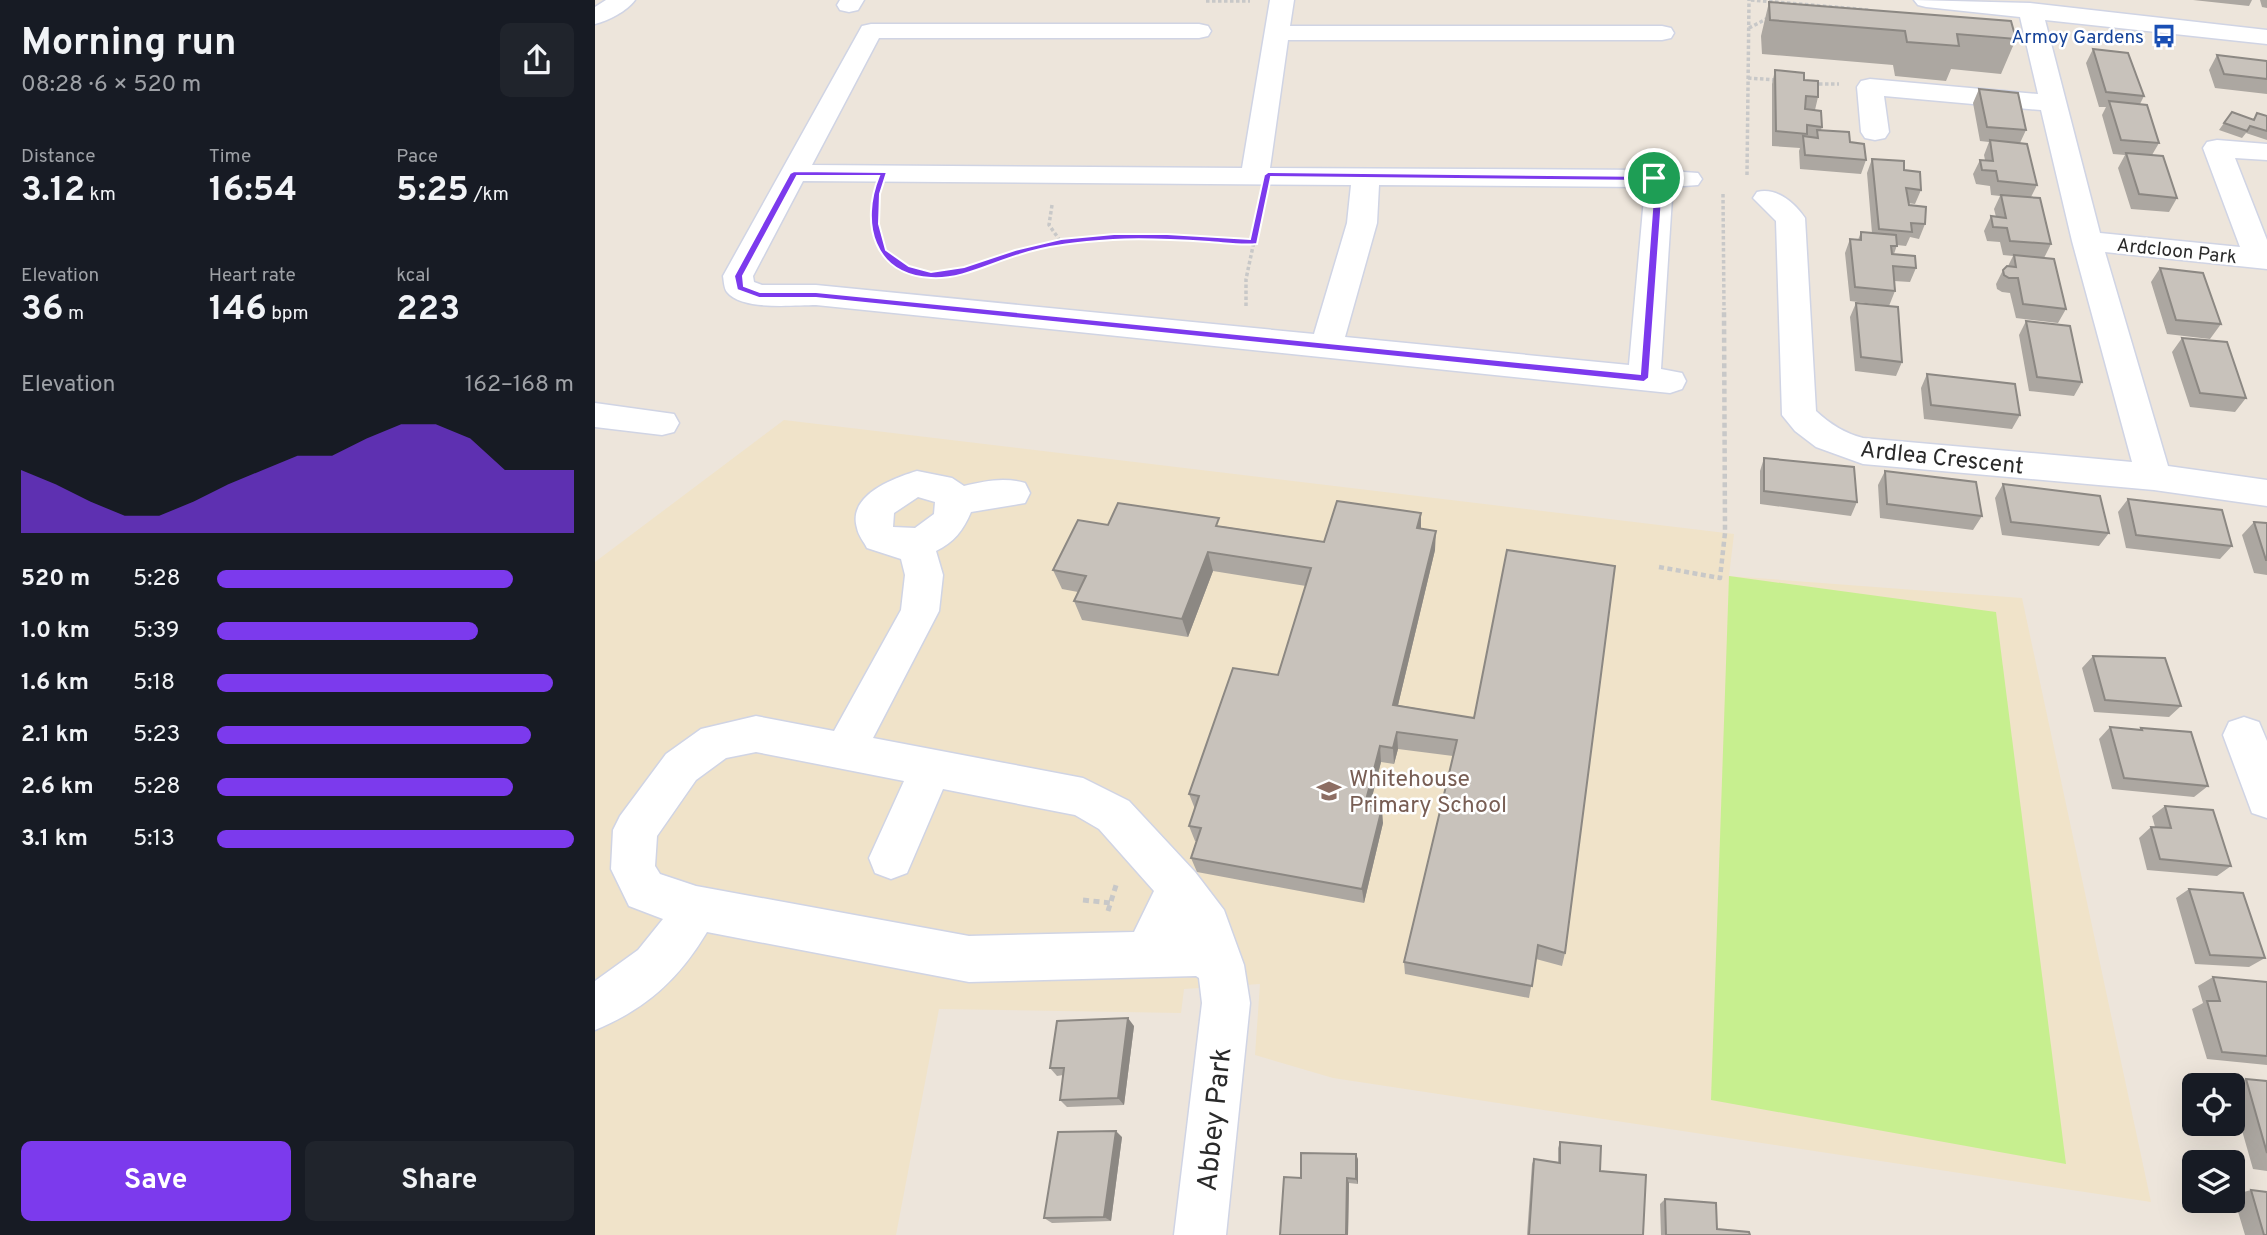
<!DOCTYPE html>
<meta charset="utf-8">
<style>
:root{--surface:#171b24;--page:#20242c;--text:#f1f3f6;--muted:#9ea1a6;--accent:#7c3aed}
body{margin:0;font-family:Overpass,sans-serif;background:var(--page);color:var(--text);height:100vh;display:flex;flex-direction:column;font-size:26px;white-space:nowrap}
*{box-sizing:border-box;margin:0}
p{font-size:23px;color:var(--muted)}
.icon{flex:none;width:38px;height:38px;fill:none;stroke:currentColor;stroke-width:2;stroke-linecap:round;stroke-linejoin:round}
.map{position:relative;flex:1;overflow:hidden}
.panel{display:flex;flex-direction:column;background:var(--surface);width:595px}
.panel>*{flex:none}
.tools{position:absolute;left:1587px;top:1073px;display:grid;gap:14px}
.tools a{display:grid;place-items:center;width:63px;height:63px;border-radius:10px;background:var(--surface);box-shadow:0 7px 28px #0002;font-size:35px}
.pin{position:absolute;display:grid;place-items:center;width:60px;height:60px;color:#fff;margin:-30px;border:4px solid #fff;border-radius:50%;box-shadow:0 2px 7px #0007}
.round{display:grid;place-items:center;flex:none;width:74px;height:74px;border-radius:10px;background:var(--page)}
.head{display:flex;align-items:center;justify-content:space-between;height:119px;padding:0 21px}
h1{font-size:38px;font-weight:700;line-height:52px}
.metrics{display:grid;grid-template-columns:repeat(3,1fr);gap:10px;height:119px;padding:7px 21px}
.metrics div{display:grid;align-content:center}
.metrics b{font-size:35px;font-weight:700}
.metrics small{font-size:19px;font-weight:400}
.metrics p{font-size:19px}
.chart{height:196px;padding:14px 21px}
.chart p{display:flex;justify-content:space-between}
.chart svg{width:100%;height:126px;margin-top:7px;fill:var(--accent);opacity:.7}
.primary-button{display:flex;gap:14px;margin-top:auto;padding:14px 21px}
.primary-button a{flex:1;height:80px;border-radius:10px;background:var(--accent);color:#fff;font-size:28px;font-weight:700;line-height:80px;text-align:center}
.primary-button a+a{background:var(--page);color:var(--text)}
ul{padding:0 21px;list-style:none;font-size:23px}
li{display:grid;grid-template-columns:112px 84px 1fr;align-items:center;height:52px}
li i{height:18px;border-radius:9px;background:var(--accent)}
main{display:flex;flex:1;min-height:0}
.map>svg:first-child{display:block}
.education{fill:#f0e3c9}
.pitch{fill:#c7ef8f}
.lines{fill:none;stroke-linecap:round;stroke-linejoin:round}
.minor-casing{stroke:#d0d4e4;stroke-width:3}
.path-far2{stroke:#c8c8c8;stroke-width:3.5;stroke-dasharray:3.5 2.5;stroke-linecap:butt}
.path-far1{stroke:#c8c8c8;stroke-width:4.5;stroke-dasharray:5 3.5;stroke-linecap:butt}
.path{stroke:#c8c8c8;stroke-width:5;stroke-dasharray:6 4.5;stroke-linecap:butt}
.minor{fill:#fff;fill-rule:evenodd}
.wall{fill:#aca7a1}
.shaded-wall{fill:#8c8883}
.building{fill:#c8c2bb;stroke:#8c8883;stroke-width:2}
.route{fill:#7c3aed;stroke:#fff;stroke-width:2;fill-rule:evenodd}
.labels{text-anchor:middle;stroke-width:5;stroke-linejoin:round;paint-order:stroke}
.far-transit-label{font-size:19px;fill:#164399;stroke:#fff;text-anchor:end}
.far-street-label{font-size:19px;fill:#2a2a2a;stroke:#fff}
.street-label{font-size:23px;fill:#2a2a2a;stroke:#fff}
.education-label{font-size:23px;fill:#785e54;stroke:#fff;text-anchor:start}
.near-street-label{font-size:28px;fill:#2a2a2a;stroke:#fff}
</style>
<main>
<section class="panel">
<div class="head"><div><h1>Morning run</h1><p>08:28 · 6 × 520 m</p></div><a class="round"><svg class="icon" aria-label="share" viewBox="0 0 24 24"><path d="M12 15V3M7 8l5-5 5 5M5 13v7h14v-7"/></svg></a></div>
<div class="metrics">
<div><p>Distance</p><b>3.12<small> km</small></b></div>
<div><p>Time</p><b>16:54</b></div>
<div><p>Pace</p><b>5:25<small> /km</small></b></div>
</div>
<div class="metrics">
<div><p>Elevation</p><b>36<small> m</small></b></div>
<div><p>Heart rate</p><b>146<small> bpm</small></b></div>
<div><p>kcal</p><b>223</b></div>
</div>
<div class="chart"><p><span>Elevation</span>162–168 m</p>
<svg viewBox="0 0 160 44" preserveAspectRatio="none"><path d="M0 44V22L10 27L20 33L30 38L40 38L50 33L60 27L70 22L80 17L90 17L100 11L110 6L120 6L130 11L140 22L150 22L160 22V44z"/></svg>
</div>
<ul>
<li><b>520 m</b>5:28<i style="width:83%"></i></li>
<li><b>1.0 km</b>5:39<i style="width:73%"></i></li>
<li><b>1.6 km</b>5:18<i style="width:94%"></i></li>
<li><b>2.1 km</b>5:23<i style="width:88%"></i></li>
<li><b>2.6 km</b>5:28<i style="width:83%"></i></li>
<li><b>3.1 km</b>5:13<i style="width:100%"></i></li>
</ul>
<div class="primary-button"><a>Save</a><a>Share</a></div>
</section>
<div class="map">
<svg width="1672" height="1235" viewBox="0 0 1672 1235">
<rect width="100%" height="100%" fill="#ede5db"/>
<path class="education" d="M189,420L1139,534L1134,576L1427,598L1556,1202L738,1078L660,1055L665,984L589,989L586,1013L344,1009L301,1235H0V562Z"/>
<path class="pitch" d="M1134,576L1401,612L1471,1164L1116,1100Z"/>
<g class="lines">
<g class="minor-casing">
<path id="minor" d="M11,0H40C32,11 13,21 0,24V7Z
M245,0H269L263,10L254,12L245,10L242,5Z
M675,0H699L695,26H1067L1076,28L1079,33L1076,38L1067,40H693L675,168L1059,170L1103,173L1107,179L1103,185L1075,187L1077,198L1066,369L1087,373L1091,381L1087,389L1075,393L221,305C199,305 147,311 132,292C129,288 129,282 128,276L267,26L276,24H604L613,26L616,31L613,36L604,38H284L217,165L647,168ZM208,181L756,185L752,223L719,334L221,285H167L159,282L158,276ZM784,185L1047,187L1049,198L1034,365L750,337L782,223Z
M1319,0L1435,3L1672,30V44L1450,20L1505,233L1645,247L1608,148L1612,142L1622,140L1672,144V160L1640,158L1672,240V269L1510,252L1573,466L1672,480V506L1559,490L1268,464L1221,447L1200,431L1187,415L1181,221L1158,198L1162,192C1181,187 1199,202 1210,218L1221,411C1235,424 1249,433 1268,438L1537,462L1477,241L1446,110L1289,96L1294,132L1290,138L1280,140L1270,138L1266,132L1262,87L1266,81L1275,79L1443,94L1425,17L1331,7L1323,5Z
M0,403L79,414L84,423L79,432L67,435L0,427Z
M322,471L357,478L369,486C390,481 409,477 430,483L435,493L430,503L376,512C368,531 359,542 341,551L348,575L344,611L278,738L488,778L534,801L600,872L629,910L649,965L655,1003L631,1235H579L607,1003L604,978L601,976L374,982L112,932C84,979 51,1009 0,1030V981L43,950L68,919L34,906L16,869L18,830L25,816L71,754L106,729L161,716L239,731L306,610L310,575L306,559L272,548C269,542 263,535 262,528C252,495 299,478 322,471ZM323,497L340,502L339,514L320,528L298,527L299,513ZM161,752L309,781L274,858L280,873L296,879L312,873L348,789L480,815L504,829L559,891L539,932L374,936L101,886L65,874L60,866L62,836L101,780L131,758Z
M1649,717L1664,722L1672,741V818L1657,813L1628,735L1634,722Z"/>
</g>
<path class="path-far2" d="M1156,0L1274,10
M611,1H655
M1154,28L1175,17
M1153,78L1181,80
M1218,84H1244
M1152,175L1154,0
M1128,194L1129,310
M281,202L280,224L287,251L317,270
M457,205L454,225L466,242
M346,274C387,266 425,249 466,242C529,231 595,238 659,242
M651,306V279L667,204"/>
<path class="path-far1" d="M1064,567L1125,578L1130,533L1129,308"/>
<path class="path" d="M488,900L516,903
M513,911L522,882"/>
<use href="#minor" class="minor"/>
</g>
<path class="wall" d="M1598,0H1657L1654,6Z
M1665,0H1672V8L1667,7Z
M1174,2L1421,39L1406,74L1356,69L1351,81L1300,76L1298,65L1167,54L1166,36Z
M1498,49L1549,96L1545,104L1564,143L1557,155L1582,198L1574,212L1536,209L1523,168L1530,155L1518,154L1507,115L1511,107H1504L1491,63Z
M1622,55L1672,61V94L1620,88L1614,70Z
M1180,70L1209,80L1223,97L1220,110L1227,127L1226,130L1255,142L1271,160L1266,174L1205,169L1204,151L1205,148L1177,146V84Z
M1384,89L1431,130L1425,143L1442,185L1436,197L1456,244L1449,258L1471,309L1463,323L1421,318L1415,293L1407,292L1402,289L1401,284L1408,270L1413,266L1418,256L1408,255L1405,242L1392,241L1389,231L1396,216L1401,217L1399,209L1405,196L1396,195L1395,186L1381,184L1378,174L1385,160H1390L1389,155L1394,142L1385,141L1378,103Z
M1662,113L1672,116V140L1651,133L1647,138L1624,130L1629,123L1659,120Z
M1277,159L1309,170L1326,190L1320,204L1313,203L1330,224L1324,239L1315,237L1311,246L1302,245L1299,254L1321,268L1315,282L1299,281L1300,291L1294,306L1255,301L1250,253L1255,239L1263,240L1266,232L1277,233L1272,173Z
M1565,268L1626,324L1615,339L1572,334L1556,282Z
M1261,303L1307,362L1301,376L1260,371L1255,317Z
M1431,321L1487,382L1479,396L1434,391L1424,335Z
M1587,338L1651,398L1640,412L1595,407L1577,352Z
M1332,374L1425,415L1417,429L1329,419L1326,388Z
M1169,458L1262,502L1256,516L1165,504V471Z
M1290,471L1387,516L1378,530L1285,518L1283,485Z
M1408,484L1514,533L1504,546L1407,535L1400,498Z
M1533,499L1637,546L1625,559L1531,548L1523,512Z
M1659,522L1672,523V575L1659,573L1647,535Z
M513,525L626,526L729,542L826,529L840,550L803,705L879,718L970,953L967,966L941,959L934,998L810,974L809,962L858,756L803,749L799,764L786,762L775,805L788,823L769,903L602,872L596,858L601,841H600L594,826L600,809L594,794L683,675L711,586L618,571L593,637L487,620L479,601L483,592L467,589L458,570Z
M1498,656L1586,706L1574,717L1499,712L1487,668Z
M1515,727L1544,730L1546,728L1613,786L1599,797L1517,789L1504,739Z
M1570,806L1636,866L1622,876L1552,870L1544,838L1556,827H1560L1557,816Z
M1594,889L1670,958L1654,967L1600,964L1581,898Z
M1618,977L1672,982V1065L1612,1059L1597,1009L1608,1003L1603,986Z
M539,1026L529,1105L472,1107L465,1100L468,1075L462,1076L455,1068Z
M1651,1079L1672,1081V1171L1658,1169L1638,1099V1085H1637Z
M527,1137L516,1221L457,1223L449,1218Z
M965,1142L1005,1171L1048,1235H932L937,1164L939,1159L963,1162V1148Z
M763,1159V1184L754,1183L753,1235H685L706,1178Z
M1656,1190L1672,1235H1650L1638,1195Z
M1070,1199L1122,1229L1155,1235H1066L1065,1204Z"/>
<path class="shaded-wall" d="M826,513V533L822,528Z
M841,531L840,550L799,722L798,705Z
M613,552L618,571L593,637L587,619Z
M802,732L803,749L799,764L798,748Z
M785,746L786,762L771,820L770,804Z
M787,808L788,823L769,903L767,889Z
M533,1018L539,1026L529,1105L523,1098Z
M521,1131L527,1137L516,1221L509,1217Z
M761,1154L763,1159V1184L761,1179Z
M752,1178L754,1183L753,1235H751Z"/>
<path class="building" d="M1174,2L1416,21L1421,39L1362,34L1364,46L1312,42L1310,31L1175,20Z
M1498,49L1533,53L1549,96L1511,92Z
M1622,55L1672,61V79L1629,74Z
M1180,70L1209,73V80L1223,81V97L1211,96L1210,109L1226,111L1227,127L1212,125V134L1181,131Z
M1384,89L1423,93L1431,130L1392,127Z
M1514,101L1552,105L1564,143L1526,140Z
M1637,112L1659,120L1662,113L1672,116V131L1655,126L1652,131L1629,123Z
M1222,130L1254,132L1255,142L1269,144L1271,160L1210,155L1208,136L1223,138Z
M1395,140L1432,144L1442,185L1403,181L1401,171L1387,170L1385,160L1398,161Z
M1531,153L1568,156L1582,198L1544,194Z
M1277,159L1309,161V170L1325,172L1326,190L1311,188L1314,205L1331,207L1330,224L1316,223L1317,232L1284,229Z
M1406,195L1445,198L1456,244L1415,241L1412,228L1398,227L1396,216L1411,218Z
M1266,232L1301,235L1302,246H1296L1297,254L1320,256L1321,268L1298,266L1300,291L1260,287L1255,239L1266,240Z
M1419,255L1459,259L1471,309L1428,304L1423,278H1414L1409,275L1408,270L1412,266L1421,267Z
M1565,268L1608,273L1626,324L1581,320Z
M1261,303L1303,307L1307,362L1266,357Z
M1431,321L1475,326L1487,382L1442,377Z
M1587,338L1632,342L1651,398L1605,393Z
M1332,374L1420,384L1425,415L1336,405Z
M1169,458L1259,467L1262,502L1169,491Z
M1290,471L1381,482L1387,516L1292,504Z
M1408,484L1505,496L1514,533L1416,522Z
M1533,499L1627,510L1637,546L1541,535Z
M742,501L826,513L822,528L841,531L798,705L879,718L912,550L1020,566L970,953L943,945L937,986L809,962L862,740L802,732L798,748L785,746L770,804L787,808L767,889L596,858L606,828L594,826L604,796L594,794L638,668L683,675L716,568L613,552L587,619L479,601L491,576L458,570L483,520L513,525L523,503L624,518L621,526L729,542Z
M1659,522L1672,523V560H1671Z
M1498,656L1570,658L1586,706L1510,700Z
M1515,727L1547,730L1546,728L1596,732L1613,786L1529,778Z
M1570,806L1618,810L1636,866L1565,859L1556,827L1576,828Z
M1594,889L1648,893L1670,958L1615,955Z
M1618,977L1672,982V1056L1627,1052L1612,1001H1625Z
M533,1018L523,1098L465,1100L469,1068H455L462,1021Z
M1651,1079L1672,1081V1153Z
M521,1131L509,1217L449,1218L463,1132Z
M965,1142L1006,1146L1005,1171L1051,1175L1048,1235H934L939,1159L965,1163Z
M706,1153L761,1154V1179L752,1178L751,1235H685L689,1177L706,1178Z
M1656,1190L1672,1192V1235H1669Z
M1070,1199L1121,1203L1122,1229L1154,1232L1155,1235H1071Z"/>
<path class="route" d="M199,171L292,172L285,194L284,224L291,250L314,266L336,272L369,267L420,250L466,239L519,234H572L655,239L669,175L673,172L1059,176L1063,178L1067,198L1054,378L1049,382L221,298H164L142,290L139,276L195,173ZM202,176H284C265,223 278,275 336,278C366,280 396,263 424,255C454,245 487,242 518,240C550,238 583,240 614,242C630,243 647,246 662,244L676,177L1055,181L1058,198L1045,374L221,292H165L149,286L148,276Z"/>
<defs>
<g id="bus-bare" transform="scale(1.89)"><path d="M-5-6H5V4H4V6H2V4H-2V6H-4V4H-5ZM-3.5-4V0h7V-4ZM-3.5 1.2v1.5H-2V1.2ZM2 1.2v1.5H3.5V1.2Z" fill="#1a4fb4" stroke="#fff" stroke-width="2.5" paint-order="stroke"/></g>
<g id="school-bare" transform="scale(1.89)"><path d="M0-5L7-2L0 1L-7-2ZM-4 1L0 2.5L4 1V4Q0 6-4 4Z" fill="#8d6e63" stroke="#fff" stroke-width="2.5" paint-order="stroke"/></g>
</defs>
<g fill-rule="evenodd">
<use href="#bus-bare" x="1569" y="36"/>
<use href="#school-bare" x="734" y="791"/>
</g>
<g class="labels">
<g class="far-transit-label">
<text x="1549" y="43">Armoy Gardens</text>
</g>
<g class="far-street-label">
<text transform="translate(1582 250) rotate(6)" y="7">Ardcloon Park</text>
</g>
<g class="street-label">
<text transform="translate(1347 457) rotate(6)" y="8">Ardlea Crescent</text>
</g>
<g class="education-label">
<text x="754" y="786">Whitehouse<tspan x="754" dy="26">Primary School</tspan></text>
</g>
<g class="near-street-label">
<text transform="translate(618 1119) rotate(-84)" y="10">Abbey Park</text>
</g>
</g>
</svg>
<div class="tools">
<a><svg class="icon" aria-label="locate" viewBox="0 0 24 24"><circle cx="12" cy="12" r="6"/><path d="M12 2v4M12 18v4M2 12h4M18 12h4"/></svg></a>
<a><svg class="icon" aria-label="layers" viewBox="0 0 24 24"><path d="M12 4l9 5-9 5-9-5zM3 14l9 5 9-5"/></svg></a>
</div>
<div class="pin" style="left:1059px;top:178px;background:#1e9e55"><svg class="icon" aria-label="arrive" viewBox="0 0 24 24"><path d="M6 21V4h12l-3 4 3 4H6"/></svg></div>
</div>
</main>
